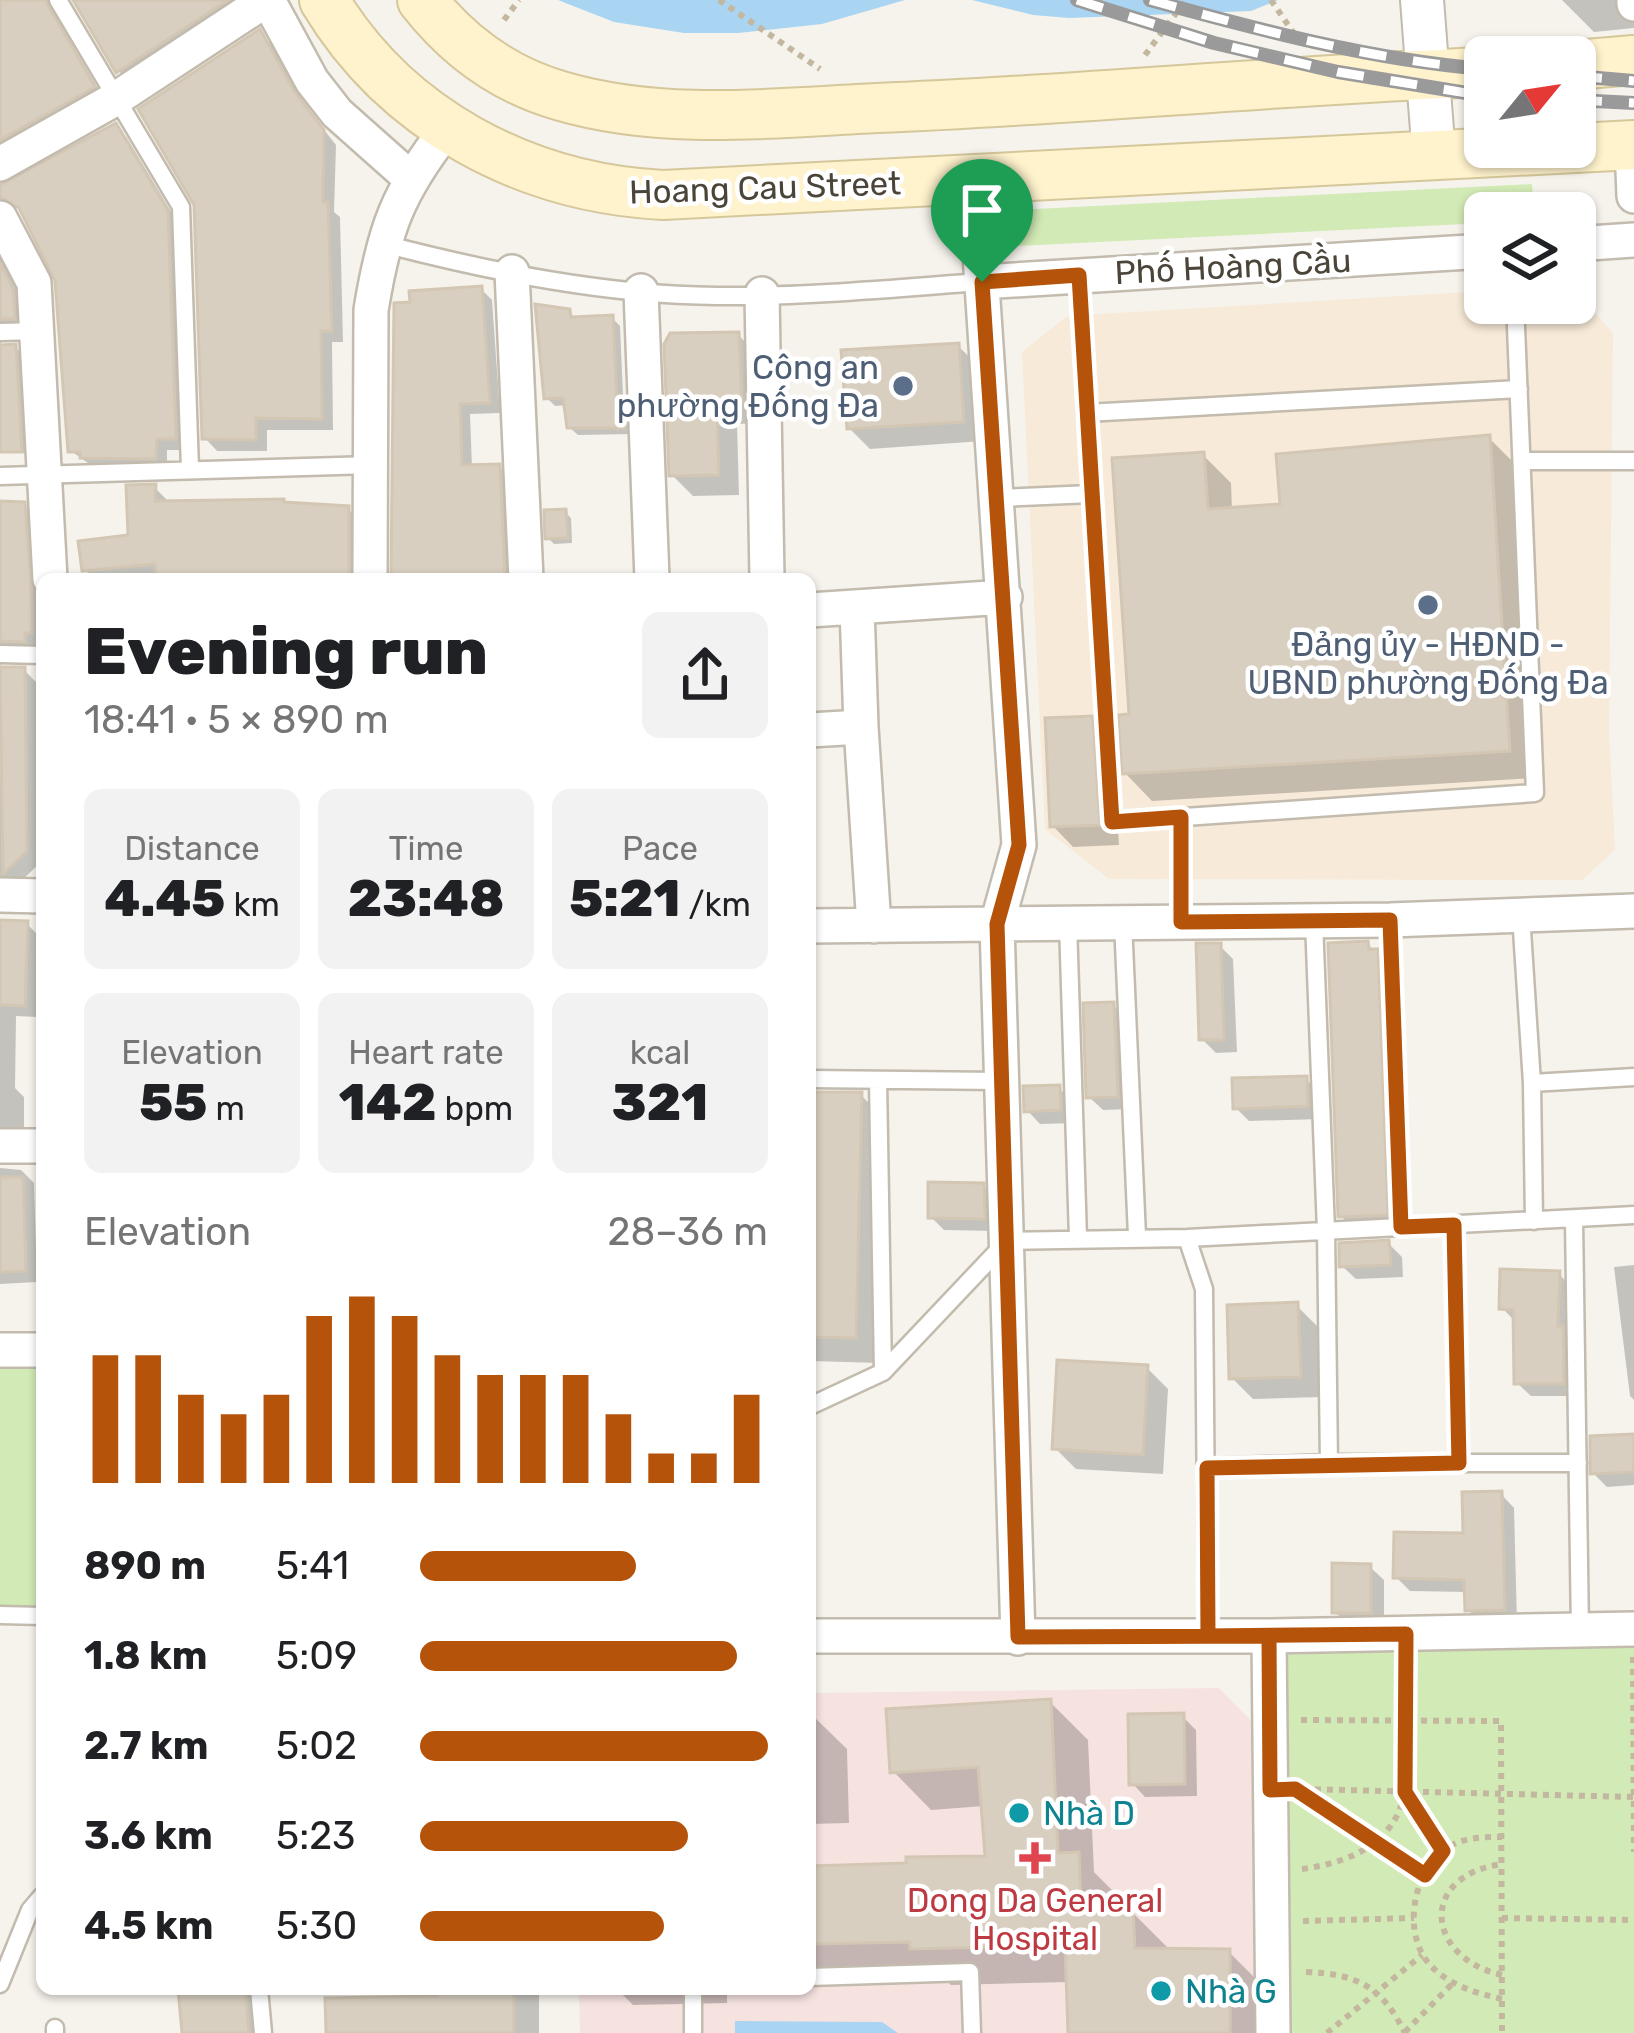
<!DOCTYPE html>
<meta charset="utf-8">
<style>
:root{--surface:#fff;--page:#f2f2f2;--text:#202124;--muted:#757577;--accent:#b45309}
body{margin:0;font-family:Rubik,sans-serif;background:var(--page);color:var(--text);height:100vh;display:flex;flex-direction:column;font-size:45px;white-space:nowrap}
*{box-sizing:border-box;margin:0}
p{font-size:39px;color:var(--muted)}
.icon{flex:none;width:66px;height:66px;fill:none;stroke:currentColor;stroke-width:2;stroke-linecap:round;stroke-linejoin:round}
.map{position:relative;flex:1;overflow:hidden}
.sheet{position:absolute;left:36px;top:573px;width:780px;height:1422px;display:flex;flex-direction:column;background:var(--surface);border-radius:18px;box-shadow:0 3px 9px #0004}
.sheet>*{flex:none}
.needle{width:78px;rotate:60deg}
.fabs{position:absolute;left:1464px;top:36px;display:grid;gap:24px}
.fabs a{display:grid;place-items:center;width:132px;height:132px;border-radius:18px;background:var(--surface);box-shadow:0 3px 9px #0004;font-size:60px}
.pin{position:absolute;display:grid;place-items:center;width:102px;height:102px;color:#fff;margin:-123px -51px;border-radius:50% 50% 50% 0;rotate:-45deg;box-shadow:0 0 12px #0007}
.pin .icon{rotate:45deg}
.round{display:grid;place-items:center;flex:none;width:126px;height:126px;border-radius:18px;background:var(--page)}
.headline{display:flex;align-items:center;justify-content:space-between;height:204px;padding:0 48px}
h1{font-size:66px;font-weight:800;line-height:90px}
.metrics{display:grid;grid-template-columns:repeat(3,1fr);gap:18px;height:204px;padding:12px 48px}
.metrics div{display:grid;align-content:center;border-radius:18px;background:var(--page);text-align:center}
.metrics b{font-size:51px;font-weight:800}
.metrics small{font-size:33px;font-weight:400}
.metrics p{font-size:33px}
.chart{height:336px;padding:24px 48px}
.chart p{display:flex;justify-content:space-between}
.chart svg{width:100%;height:216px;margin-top:12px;stroke:var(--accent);stroke-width:6}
ul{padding:0 48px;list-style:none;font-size:39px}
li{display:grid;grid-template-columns:192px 144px 1fr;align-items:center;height:90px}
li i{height:30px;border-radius:15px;background:var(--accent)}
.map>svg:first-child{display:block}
.commercial{fill:#f7ead8}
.medical{fill:#f6e3e0}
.green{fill:#d2eab5}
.water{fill:#a9d4f2}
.shadow{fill:#0003}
.building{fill:#d8cfc1;stroke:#d3c7b4;stroke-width:3}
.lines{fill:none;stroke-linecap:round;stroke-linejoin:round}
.service-casing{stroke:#c2bbae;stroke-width:21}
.minor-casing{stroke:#c2bbae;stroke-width:38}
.tertiary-casing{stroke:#c2bbae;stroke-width:46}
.secondary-casing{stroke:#d6c79b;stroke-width:52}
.path{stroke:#c4b79f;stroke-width:6;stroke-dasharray:6 6;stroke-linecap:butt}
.service{stroke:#fff;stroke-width:16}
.minor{stroke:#fff;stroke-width:33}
.tertiary{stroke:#fff;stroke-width:42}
.secondary{stroke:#fff3cd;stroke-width:48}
.rail-casing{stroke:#9a9a9a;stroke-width:14}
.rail{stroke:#fff;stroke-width:9;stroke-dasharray:27;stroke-linecap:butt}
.route-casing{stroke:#fff;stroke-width:24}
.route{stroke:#b45309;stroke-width:15}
.service-dot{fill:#5c6f8a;stroke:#fff;stroke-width:4.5}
.culture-dot{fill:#0f9aa8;stroke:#fff;stroke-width:4.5}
.health-dot{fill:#e0444e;stroke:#fff;stroke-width:4.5}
.labels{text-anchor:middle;stroke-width:9;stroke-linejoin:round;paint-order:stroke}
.street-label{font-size:33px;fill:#4b4439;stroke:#fff}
.service-label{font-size:33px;fill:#4e5e75;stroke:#fff;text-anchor:end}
.culture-label{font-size:33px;fill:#0d838f;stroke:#fff;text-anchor:start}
.health-label{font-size:33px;fill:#be3a42;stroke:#fff}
</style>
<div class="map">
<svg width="1634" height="2033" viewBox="0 0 1634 2033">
<rect width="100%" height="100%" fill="#f6f3ec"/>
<path class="commercial" d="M1485,291V303H1575V291L1613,333L1609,731L1615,850L1582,880L1109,879L1045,829L1022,352L1067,316Z"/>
<path class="medical" d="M1219,1688L1257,1727L1263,2033H580L579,1989H810V1693Z"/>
<path class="green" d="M1532,184L1534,213H1485V223L1017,246L1016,210Z
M0,1350H42V1616L0,1615Z
M1634,1645V2033H1286L1278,1655Z"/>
<path class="water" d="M558,0H905L822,24L738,33H684L614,22Z
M972,0H1278L1251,11L1069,18L1033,15Z
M735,2021L882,2022L898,2033H735Z"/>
<path class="shadow" d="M0,0H68L63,2L57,13L59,22L105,100L0,161Z
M76,0H254L131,84L119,71Z
M1562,0H1634V28L1594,32Z
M260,33L272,45L306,107L336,145L334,212L340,217L343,342H332L333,430H267V451H217L205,438Z
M116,126L127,138L179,225L186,450H167V469L95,468L71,451Z
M0,257L25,304L26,330L7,332L0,345Z
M481,289L492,300L500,413L470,414L472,468L499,467L510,478L517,579H398L394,575Z
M568,312L576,319L612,318L620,326L624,419L632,426V434L578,435L569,427L567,405L555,406L547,398Z
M738,335L759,355L761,423L737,424L739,495L693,496L672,475Z
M958,346L979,366L983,441L870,449L849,428Z
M0,347H15L28,360L33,453H0Z
M1489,438L1516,465L1536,778L1152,801L1125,773L1133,717L1203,455L1231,483L1232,510L1283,506Z
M154,487L171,504L348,509L363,525V579H94L85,570L131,538Z
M0,503L23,505L36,517L42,626V644H36V653L8,654L0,666Z
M565,512L571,518L572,543L554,544L548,538Z
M0,669L24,670L37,683V813L42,814V861L16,886L0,891Z
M1092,719L1112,740L1119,845L1073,847L1053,826Z
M0,923L27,924L39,936L37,1017L16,1016L15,1088L24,1097V1137L0,1142Z
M1367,944L1386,961L1395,1223L1350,1225L1341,1216Z
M1220,946L1233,959L1237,1052L1216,1053L1202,1039Z
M1113,1005L1126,1018L1130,1109L1103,1110L1089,1097Z
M1306,1079L1320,1093L1321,1119L1249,1121L1236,1108Z
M1059,1088L1073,1102V1123L1040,1124L1027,1110Z
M810,1095H861L887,1122L881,1363L810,1361Z
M0,1168L21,1170L34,1183L37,1282L0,1284Z
M982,1186L996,1199L997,1231L944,1230L931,1217Z
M1388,1243L1402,1257L1403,1277L1356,1279L1342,1266Z
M1634,1265V1400L1630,1396L1614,1267Z
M1559,1274L1572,1288L1576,1396H1531L1517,1383V1323L1502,1308Z
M1296,1305L1317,1326L1320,1397L1253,1399L1232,1378Z
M1147,1368L1168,1389L1163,1474L1076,1469L1055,1448Z
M1634,1437V1485L1607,1487L1593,1473Z
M1501,1494L1514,1508L1517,1623H1482L1468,1610V1592L1410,1591L1396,1577L1466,1536Z
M1370,1567L1384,1580V1625H1349L1335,1612Z
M1050,1702L1088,1740L1094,1872L1116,1894L1117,1912H1132L1172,1952H1229L1267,1990V2033H1071L1069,1982L951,1985L945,1979L810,1982V1869L988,1859L984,1806L931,1810L893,1771Z
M810,1713L847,1749L849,1823L810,1824Z
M1182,1716L1196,1730L1197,1796L1145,1797L1132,1783Z
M181,1989H263L266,2033H185Z
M440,1989H539V2033H329L440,1999Z
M617,1989H727V2003L633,2005Z"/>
<path class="building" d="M0,0H45L95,87L0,140Z
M73,0H228L116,73Z
M260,29L294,91L324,130L323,202H328L332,331H321L322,419L256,418V440L202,439L194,205L138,109Z
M116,123L168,211L176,439H157L156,459L80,458V452H68L55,281L19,208L0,197V185Z
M0,263L13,289L15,319H0Z
M482,286L490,403L460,404L462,465L500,464L505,579L391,576L394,303L410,302L409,291Z
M535,304L570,309L571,317L613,315L618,428L625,415V428H567L563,398L544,399Z
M739,332L742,404L717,405L719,475L669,476L664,344L670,333Z
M959,343L964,422L847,429L841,350Z
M16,344L22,452H0V345Z
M1490,435L1510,751L1122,774L1118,715L1129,714L1112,458L1204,452L1208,509L1280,504L1276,454Z
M156,484L155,501L284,499V502L349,506V579H156L155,564L82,571L78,541L128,535L126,485Z
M0,501L25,502L32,602V633H25V642L0,641Z
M566,509L568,538L545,539L544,510Z
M0,667H25L27,851L3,874Z
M1093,716L1100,825L1050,827L1045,718Z
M0,920L28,921L25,1006L0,1005Z
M1368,941L1369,949H1378L1388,1215L1338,1217L1328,943Z
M1196,943H1221L1224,1040H1199Z
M1114,1002L1118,1097L1086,1098L1083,1003Z
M1307,1076L1308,1106L1233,1109L1232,1078Z
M1060,1085L1061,1110L1024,1112L1023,1086Z
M810,1092H862L856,1338L810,1337Z
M0,1177H23L26,1271L0,1272Z
M928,1182L984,1183L985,1219L928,1218Z
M1389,1240L1391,1265L1339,1267V1243Z
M1500,1269L1560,1271L1558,1326H1563L1564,1384H1514L1513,1310L1499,1309Z
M1298,1302L1301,1377L1229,1379L1227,1305Z
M1057,1360L1148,1365L1143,1455L1052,1449Z
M1634,1434V1472L1590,1474V1436Z
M1502,1491L1505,1610L1465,1611L1464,1580L1393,1578L1394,1532L1463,1533L1462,1492Z
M1332,1563L1371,1564V1613H1332Z
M1051,1699L1058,1853L1079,1852L1081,1910L1133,1909L1135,1948L1230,1949V2033H1068L1065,1945L910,1949V1942L810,1944V1866L906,1863V1857L985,1856L978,1767L890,1773L886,1709Z
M1184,1713L1185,1784L1129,1785L1128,1714Z
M178,1989H245L249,2033H182Z
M437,1989H514V2033H326L325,1998L437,1996Z"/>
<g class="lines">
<g class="service-casing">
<path id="service" d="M58,0L181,207L190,469
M384,244C492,272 606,295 717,296C805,297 894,288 982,282
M1079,275L1112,822L1535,793L1515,303
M0,332L39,331
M1086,413L1519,389
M1522,461H1634
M0,476L372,465
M998,498L1091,494
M0,654L42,655
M1181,817V922
M1521,915L1532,1083L1534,1221
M1390,920L1401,1227
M1314,921L1326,1231L1329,1463
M1123,922L1137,1236
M1068,923L1078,1238
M810,1079L1000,1081
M878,1081L883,1372
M1532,1083L1634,1077
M1574,1220L1580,1632
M1454,1224L1459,1463
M1187,1238L1204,1289L1207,1636
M810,1406L883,1372L1007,1241L1187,1238L1634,1215
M1207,1467L1329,1463H1578
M0,1615L42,1616
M810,1977L970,1972L972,2033
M0,1984L30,1910L42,1896
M259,1989L263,2033
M693,1989V2033
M55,2028V2033"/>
</g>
<g class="minor-casing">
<path id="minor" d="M268,0L312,81L337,113L409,177
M1634,0V4
M1632,145L1634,196
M0,164L117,98L266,0
M975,179L1019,845L997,924L1018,1638
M0,218L34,283L50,579
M1575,244L1634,240
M512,272L526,579
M982,282L1485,251
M641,291L652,579
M762,294L767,579
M370,579L371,310C384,230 397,193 447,129
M857,607L861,727L874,926
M810,610L1005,597
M810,730L861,727
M0,895L42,896
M810,926L1390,920L1634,911
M0,1146H42
M0,1350H42
M810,1636H1269L1634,1629
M1269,1636L1273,2033"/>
</g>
<g class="tertiary-casing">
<path id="tertiary" d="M1422,0L1434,156"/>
</g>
<g class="secondary-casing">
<path id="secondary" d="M324,0C396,120 525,188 663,195L1634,145
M422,0C458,46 505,80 561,96C664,126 772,113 877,108C1080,100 1282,80 1485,72
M1575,65L1634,60"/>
</g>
<path class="path" d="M719,0L820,69
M1271,0L1299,41
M504,20L519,0
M1145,55L1186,0
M1633,1657L1634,1852
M1406,1667L1405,1792L1443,1851
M1301,1720L1501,1721L1502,2033
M1303,1789L1634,1797
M1303,1794L1425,1875
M1302,1869C1348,1863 1394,1844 1404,1795
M1502,1918L1634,1920
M1303,1921L1414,1918
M1306,1972C1358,1974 1382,1987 1405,2033
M1502,1975C1426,1958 1417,1876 1502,1864
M1502,1999C1476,1993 1452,1986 1433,1968C1401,1938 1411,1872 1447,1848C1464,1837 1483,1837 1502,1837
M1405,2032L1453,1983
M1327,2033L1422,1955"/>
<use href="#service" class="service"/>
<use href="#minor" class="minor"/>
<use href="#tertiary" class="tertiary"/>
<use href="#secondary" class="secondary"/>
<g class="rail-casing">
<path id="rail" d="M1077,0L1214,43L1338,72L1485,96
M1150,0C1260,30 1371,60 1485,69
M1575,76L1634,81
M1575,100L1634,103"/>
</g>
<use href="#rail" class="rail"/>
</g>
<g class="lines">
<g class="route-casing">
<path id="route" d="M982,282L1019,845L997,924L1018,1637L1269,1636L1270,1790L1295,1789L1425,1875L1443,1851L1405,1792L1406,1634L1208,1636L1207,1468L1459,1463L1454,1225L1401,1227L1390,920L1181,922V817L1112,822L1079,275L982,282"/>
</g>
<use href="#route" class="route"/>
</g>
<g class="service-dot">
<circle cx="903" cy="386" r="12"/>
<circle cx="1428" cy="605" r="12"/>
</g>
<g class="culture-dot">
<circle cx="1019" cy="1813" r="12"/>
<circle cx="1161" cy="1991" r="12"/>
</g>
<path class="health-dot" d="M1029 1840h12v12h12v12h-12v12h-12v-12h-12v-12h12z"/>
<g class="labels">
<g class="street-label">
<text transform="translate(765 187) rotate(-2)" y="12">Hoang Cau Street</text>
<text transform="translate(1233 266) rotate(-3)" y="12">Phố Hoàng Cầu</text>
</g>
<g class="service-label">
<text x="879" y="379">Công an<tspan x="879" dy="38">phường Đống Đa</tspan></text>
<text x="1428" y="656" text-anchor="middle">Đảng ủy - HĐND -<tspan x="1428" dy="38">UBND phường Đống Đa</tspan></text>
</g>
<g class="culture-label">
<text x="1043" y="1825">Nhà D</text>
<text x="1185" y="2003">Nhà G</text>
</g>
<g class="health-label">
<text x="1035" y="1912">Dong Da General<tspan x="1035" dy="38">Hospital</tspan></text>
</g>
</g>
</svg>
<div class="fabs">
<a><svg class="needle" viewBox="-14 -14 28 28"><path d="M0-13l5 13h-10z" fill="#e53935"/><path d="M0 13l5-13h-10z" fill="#757577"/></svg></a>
<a><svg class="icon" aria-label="layers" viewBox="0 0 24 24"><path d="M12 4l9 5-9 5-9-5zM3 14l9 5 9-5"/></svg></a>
</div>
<div class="pin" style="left:982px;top:282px;background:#1e9e55"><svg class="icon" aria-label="arrive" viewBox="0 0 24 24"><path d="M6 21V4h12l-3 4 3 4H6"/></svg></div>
<section class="sheet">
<div class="headline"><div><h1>Evening run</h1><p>18:41 · 5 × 890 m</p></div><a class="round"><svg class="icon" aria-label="share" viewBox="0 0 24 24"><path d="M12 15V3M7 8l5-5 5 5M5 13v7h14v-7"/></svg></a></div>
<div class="metrics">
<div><p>Distance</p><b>4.45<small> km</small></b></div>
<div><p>Time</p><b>23:48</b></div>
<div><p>Pace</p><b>5:21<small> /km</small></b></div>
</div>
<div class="metrics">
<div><p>Elevation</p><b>55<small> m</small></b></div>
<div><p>Heart rate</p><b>142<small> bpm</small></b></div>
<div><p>kcal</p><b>321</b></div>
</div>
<div class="chart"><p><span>Elevation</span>28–36 m</p>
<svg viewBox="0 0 160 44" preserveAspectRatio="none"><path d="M5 44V18M15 44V18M25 44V26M35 44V30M45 44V26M55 44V10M65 44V6M75 44V10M85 44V18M95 44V22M105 44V22M115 44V22M125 44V30M135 44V38M145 44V38M155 44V26"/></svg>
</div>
<ul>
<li><b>890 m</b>5:41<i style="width:62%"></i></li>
<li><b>1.8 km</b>5:09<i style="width:91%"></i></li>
<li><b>2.7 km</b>5:02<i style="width:100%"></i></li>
<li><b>3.6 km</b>5:23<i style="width:77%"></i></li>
<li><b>4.5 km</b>5:30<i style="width:70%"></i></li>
</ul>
</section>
</div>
